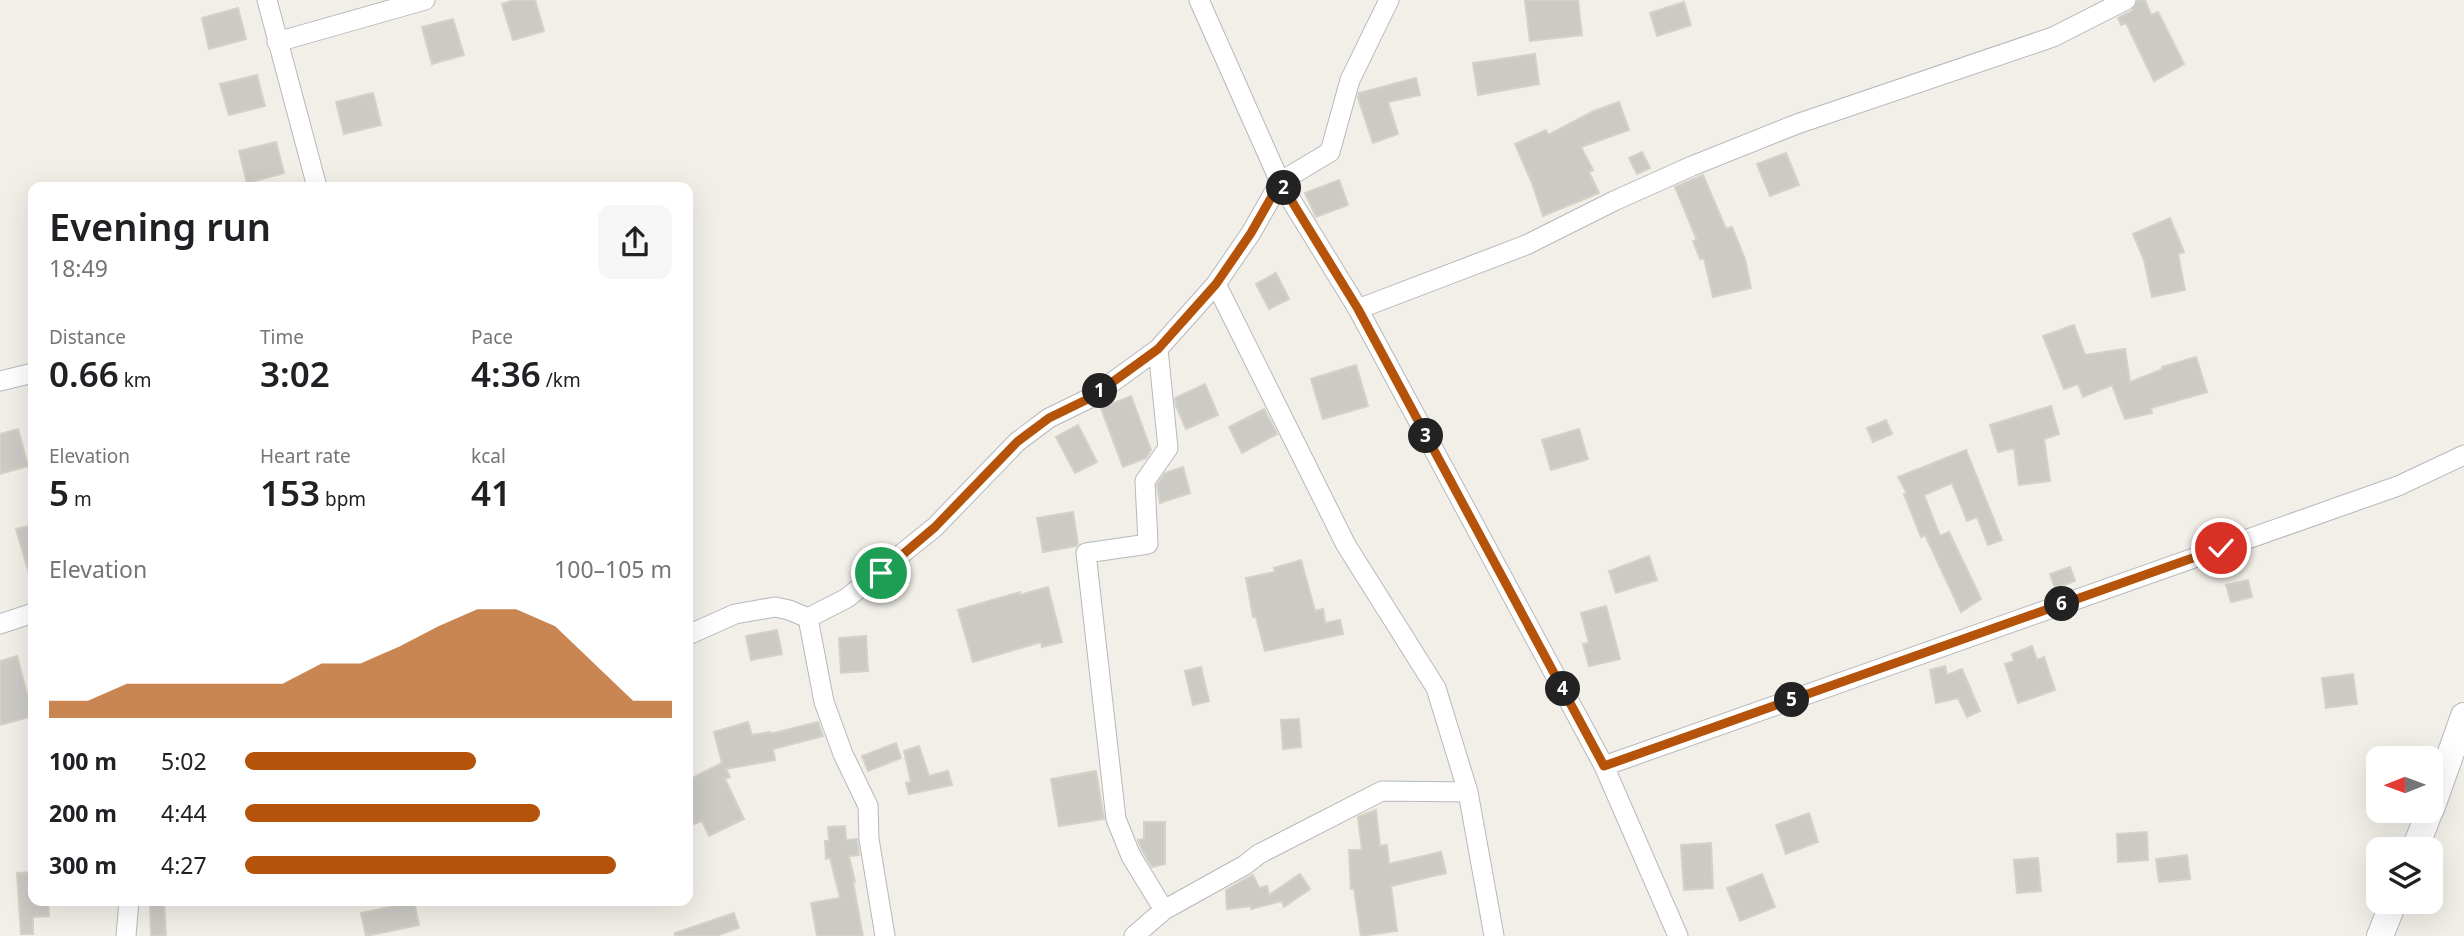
<!DOCTYPE html>
<meta charset="utf-8">
<style>
:root{--surface:#fff;--page:#f6f6f6;--text:#202124;--muted:#757577;--accent:#b45309}
body{margin:0;font-family:"Noto Sans",sans-serif;background:var(--page);color:var(--text);height:100vh;display:flex;flex-direction:column;font-size:26px;white-space:nowrap}
*{box-sizing:border-box;margin:0}
p{font-size:23px;color:var(--muted)}
.icon{flex:none;width:38px;height:38px;fill:none;stroke:currentColor;stroke-width:2;stroke-linecap:round;stroke-linejoin:round}
.map{position:relative;flex:1;overflow:hidden}
.panel{position:absolute;left:28px;top:182px;width:665px;height:724px;display:flex;flex-direction:column;background:var(--surface);border-radius:14px;box-shadow:0 7px 28px #0002}
.panel>*{flex:none}
.needle{width:46px;rotate:269deg}
.fabs{position:absolute;left:2366px;top:746px;display:grid;gap:14px}
.fabs a{display:grid;place-items:center;width:77px;height:77px;border-radius:14px;background:var(--surface);box-shadow:0 7px 28px #0002;font-size:35px}
.pin{position:absolute;display:grid;place-items:center;width:60px;height:60px;color:#fff;margin:-30px;border:4px solid #fff;border-radius:50%;box-shadow:0 2px 7px #0007}
.km{position:absolute;width:35px;height:35px;margin:-18px;border-radius:50%;background:#222;color:#fff;font-size:19px;line-height:35px;text-align:center}
.round{display:grid;place-items:center;flex:none;width:74px;height:74px;border-radius:14px;background:var(--page)}
.headline{display:flex;align-items:center;justify-content:space-between;height:119px;padding:0 21px}
h1{font-size:38px;font-weight:600;line-height:52px}
.metrics{display:grid;grid-template-columns:repeat(3,1fr);gap:10px;height:119px;padding:7px 21px}
.metrics div{display:grid;align-content:center}
.metrics b{font-size:35px;font-weight:600}
.metrics small{font-size:19px;font-weight:400}
.metrics p{font-size:19px}
.chart{height:196px;padding:14px 21px}
.chart p{display:flex;justify-content:space-between}
.chart svg{width:100%;height:126px;margin-top:7px;fill:var(--accent);opacity:.7}
ul{padding:0 21px;list-style:none;font-size:23px}
li{display:grid;grid-template-columns:112px 84px 1fr;align-items:center;height:52px}
li i{height:18px;border-radius:9px;background:var(--accent)}
.map>svg:first-child{display:block}
.building{fill:#cccac5;stroke:#d6d1c6;stroke-width:2}
.lines{fill:none;stroke-linecap:round;stroke-linejoin:round}
.street-casing{stroke:#b5b8bc;stroke-width:21}
.secondary-casing{stroke:#b6babf;stroke-width:28}
.street{stroke:#fff;stroke-width:19}
.secondary{stroke:#fff;stroke-width:26}
.route-casing{stroke:#fff;stroke-width:14}
.route{stroke:#b45309;stroke-width:9}
</style>
<div class="map">
<svg width="2464" height="936" viewBox="0 0 2464 936">
<rect width="100%" height="100%" fill="#f1efe8"/>
<path class="building" d="M515,0H535L544,31L513,40L502,4Z
M1535,0H1578L1582,35L1530,41L1525,1Z
M2138,0H2145L2151,15L2158,12L2184,64L2154,81L2126,23L2121,25L2118,18L2132,11Z
M1684,2L1691,25L1657,36L1650,13Z
M238,8L246,39L209,49L202,18Z
M453,19L464,55L432,64L422,27Z
M1535,54L1539,84L1478,95L1473,63Z
M257,75L265,106L229,115L220,84Z
M1416,78L1420,95L1388,102L1398,134L1373,143L1358,98L1359,93Z
M373,93L381,125L344,134L336,102Z
M1619,102L1629,130L1581,147L1593,170L1589,172L1599,193L1543,216L1532,183L1515,144L1546,130L1548,135L1594,111Z
M276,142L284,173L247,183L239,151Z
M1642,152L1650,168L1637,174L1629,158Z
M1786,153L1799,185L1770,196L1757,164Z
M1703,175L1726,229L1732,227L1745,259L1751,288L1713,297L1704,258L1700,259L1693,241L1697,240L1675,187Z
M1339,180L1348,205L1316,217L1305,193Z
M2170,218L2184,252L2178,254L2185,290L2152,297L2144,260L2133,234Z
M1276,273L1289,299L1269,309L1256,284Z
M2074,325L2085,355L2125,349L2130,382L2163,369L2162,367L2196,357L2207,392L2151,408L2152,413L2125,419L2112,385L2083,397L2078,384L2064,389L2043,336Z
M1356,365L1368,406L1323,419L1311,379Z
M1205,384L1218,415L1186,429L1176,406L1175,398Z
M1131,396L1151,450L1146,458L1123,467L1101,408Z
M2051,406L2059,434L2044,439L2050,481L2019,485L2014,448L1998,452L1990,425Z
M1264,409L1277,434L1242,453L1229,427Z
M1886,420L1892,434L1873,442L1867,428Z
M1078,425L1097,462L1075,473L1056,437Z
M18,429L28,466L0,474V434Z
M1579,429L1588,459L1551,470L1542,440Z
M1966,450L2002,540L1988,545L1977,517L1967,521L1952,483L1924,495L1940,536L1949,532L1981,599L1961,612L1925,535L1921,537L1904,494L1907,493L1898,477Z
M1183,467L1190,493L1160,503L1157,485L1165,473Z
M1073,512L1078,544L1076,546L1043,552L1037,518Z
M33,525V572L29,573L16,529Z
M1649,556L1657,580L1616,593L1609,571Z
M1301,560L1315,611L1323,609L1325,623L1340,620L1343,634L1265,651L1256,617H1253L1246,578L1275,572L1274,568Z
M2070,567L2075,581L2055,588L2050,574Z
M2248,580L2252,597L2231,602L2226,585Z
M1048,587L1062,642L1042,647L1041,642L973,662L958,610L1020,592V595Z
M1606,606L1620,659L1589,666L1583,644L1589,643L1581,613Z
M777,630L782,654L751,660L746,636Z
M866,636L868,671L841,673L839,638Z
M2032,646L2037,660L2044,657L2055,690L2018,703L2005,664L2014,661L2012,654Z
M17,656L33,716L0,725V661Z
M1945,666L1947,675L1962,669L1980,711L1967,717L1958,698L1936,703L1930,670Z
M1201,667L1209,701L1193,705L1185,671Z
M2353,674L2357,704L2326,708L2322,678Z
M1299,719L1301,747L1283,749L1281,720Z
M748,722L752,735L770,732V734L818,722L823,736L773,749L775,760L726,769L730,777L725,779L744,819L709,836L702,821L688,826V780L722,763L714,732Z
M896,743L901,758L868,771L862,756Z
M919,746L929,776L948,771L952,785L909,794L906,783L911,782L904,751Z
M1096,771L1104,819L1059,826L1051,779Z
M1376,810L1380,846L1387,845L1389,864L1441,852L1446,873L1391,886L1397,931L1361,936L1354,889H1351L1349,850H1362L1358,817Z
M1809,813L1818,842L1786,854L1776,825Z
M1144,822H1165V864L1152,867L1142,850L1138,840L1144,839Z
M845,826L846,840L857,839L859,855L849,856L855,882H853L863,936H817L811,903L840,898L830,858L826,859L825,841H829L828,827Z
M2147,832L2148,860L2118,862L2117,834Z
M1711,843L1713,888L1684,890L1681,845Z
M2187,855L2190,879L2159,882L2156,859Z
M2038,858L2041,891L2017,893L2014,860Z
M33,872V901H48L49,916L33,917V934H21L17,873Z
M1300,874L1310,889L1284,907L1282,901L1251,909V906L1227,909L1226,890L1253,875L1259,888L1267,886L1269,895Z
M1762,874L1775,907L1740,921L1727,888Z
M150,901H164L166,936H151Z
M414,902L419,925L366,936L361,913Z
M734,913L739,928L716,936H675V933Z"/>
<g class="lines">
<g class="street-casing">
<path id="street" d="M267,0L317,187
M1199,0L1280,182L1358,309L1604,766L1678,936
M277,42L425,0
M1216,284L1346,545L1436,688L1468,792L1494,936
M1358,309L1526,245L1614,201L1692,166L1797,124L2053,37L2126,0
M1158,349L1168,448L1145,481L1148,544L1086,553L1116,819L1131,856L1164,910
M0,381L33,373
M808,618L824,702L843,754L868,806L869,839L885,936
M0,624L33,613
M688,635L735,614L775,607L789,610L808,618L847,598L935,527L1017,442L1049,418L1092,397L1158,349L1216,284L1251,233L1280,182L1330,152L1350,80L1389,0
M1604,766L2398,486L2464,455
M126,936L129,901
M1134,936L1164,910L1245,865L1259,854L1382,791L1468,792"/>
</g>
<g class="secondary-casing">
<path id="secondary" d="M2431,809L2464,716
M2415,849L2430,810
M2380,936L2394,901"/>
</g>
<use href="#street" class="street"/>
<use href="#secondary" class="secondary"/>
</g>
<g class="lines">
<g class="route-casing">
<path id="route" d="M881,573L935,527L1017,442L1049,418L1092,397L1158,349L1216,284L1251,233L1280,182L1358,309L1604,766L2221,548"/>
</g>
<use href="#route" class="route"/>
</g>
</svg>
<div class="fabs">
<a><svg class="needle" viewBox="-14 -14 28 28"><path d="M0-13l5 13h-10z" fill="#e53935"/><path d="M0 13l5-13h-10z" fill="#757577"/></svg></a>
<a><svg class="icon" aria-label="layers" viewBox="0 0 24 24"><path d="M12 4l9 5-9 5-9-5zM3 14l9 5 9-5"/></svg></a>
</div>
<div class="pin" style="left:881px;top:573px;background:#1e9e55"><svg class="icon" aria-label="arrive" viewBox="0 0 24 24"><path d="M6 21V4h12l-3 4 3 4H6"/></svg></div>
<div class="pin" style="left:2221px;top:548px;background:#d93025"><svg class="icon" aria-label="check" viewBox="0 0 24 24"><path d="M5 12l5 5 9-10"/></svg></div>
<b class="km" style="left:1100px;top:391px">1</b>
<b class="km" style="left:1284px;top:188px">2</b>
<b class="km" style="left:1426px;top:436px">3</b>
<b class="km" style="left:1563px;top:689px">4</b>
<b class="km" style="left:1792px;top:700px">5</b>
<b class="km" style="left:2062px;top:604px">6</b>
<section class="panel">
<div class="headline"><div><h1>Evening run</h1><p>18:49</p></div><a class="round"><svg class="icon" aria-label="share" viewBox="0 0 24 24"><path d="M12 15V3M7 8l5-5 5 5M5 13v7h14v-7"/></svg></a></div>
<div class="metrics">
<div><p>Distance</p><b>0.66<small> km</small></b></div>
<div><p>Time</p><b>3:02</b></div>
<div><p>Pace</p><b>4:36<small> /km</small></b></div>
</div>
<div class="metrics">
<div><p>Elevation</p><b>5<small> m</small></b></div>
<div><p>Heart rate</p><b>153<small> bpm</small></b></div>
<div><p>kcal</p><b>41</b></div>
</div>
<div class="chart"><p><span>Elevation</span>100–105 m</p>
<svg viewBox="0 0 160 44" preserveAspectRatio="none"><path d="M0 44V38L10 38L20 32L30 32L40 32L50 32L60 32L70 25L80 25L90 19L100 12L110 6L120 6L130 12L140 25L150 38L160 38V44z"/></svg>
</div>
<ul>
<li><b>100 m</b>5:02<i style="width:54%"></i></li>
<li><b>200 m</b>4:44<i style="width:69%"></i></li>
<li><b>300 m</b>4:27<i style="width:87%"></i></li>
</ul>
</section>
</div>
